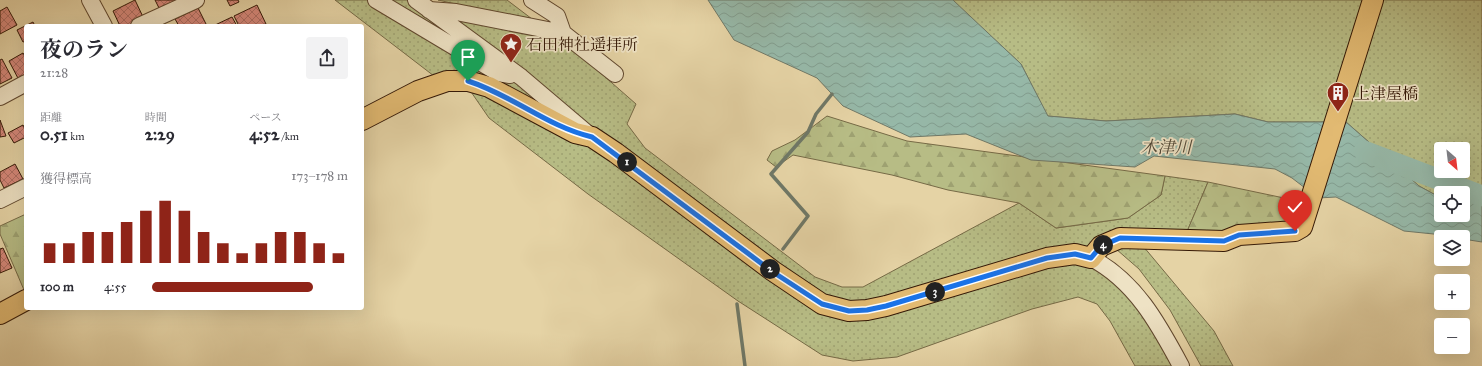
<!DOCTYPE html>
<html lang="ja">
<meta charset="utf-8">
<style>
:root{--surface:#fff;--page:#f2f2f3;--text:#2b2b33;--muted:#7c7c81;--accent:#8f2418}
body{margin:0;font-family:"IM FELL Great Primer","Noto Serif JP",serif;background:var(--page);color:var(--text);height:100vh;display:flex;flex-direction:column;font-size:15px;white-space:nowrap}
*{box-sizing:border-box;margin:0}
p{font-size:13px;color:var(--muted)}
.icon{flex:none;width:22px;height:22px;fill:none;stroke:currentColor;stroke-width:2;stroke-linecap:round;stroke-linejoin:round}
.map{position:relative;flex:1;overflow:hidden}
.side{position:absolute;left:24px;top:24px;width:340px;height:286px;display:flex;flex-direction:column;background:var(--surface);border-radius:4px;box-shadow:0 4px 16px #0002}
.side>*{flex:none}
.needle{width:26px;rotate:152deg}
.buttons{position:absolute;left:1434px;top:142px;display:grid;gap:8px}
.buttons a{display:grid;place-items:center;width:36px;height:36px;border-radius:4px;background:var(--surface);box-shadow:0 4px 16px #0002;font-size:20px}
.pin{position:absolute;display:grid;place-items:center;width:34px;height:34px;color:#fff;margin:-41px -17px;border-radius:50% 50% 50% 0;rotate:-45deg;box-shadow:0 0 4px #0007}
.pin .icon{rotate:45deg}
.km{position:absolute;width:20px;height:20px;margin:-10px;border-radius:50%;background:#222;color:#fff;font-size:11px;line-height:20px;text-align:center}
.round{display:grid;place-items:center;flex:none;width:42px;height:42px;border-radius:4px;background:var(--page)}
.overview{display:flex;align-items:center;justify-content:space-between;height:68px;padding:0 16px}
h1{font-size:22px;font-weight:700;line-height:30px}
.metrics{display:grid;grid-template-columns:repeat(3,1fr);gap:6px;height:68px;padding:4px 16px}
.metrics div{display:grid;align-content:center}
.metrics b{font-size:17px;font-weight:700}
.metrics small{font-size:11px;font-weight:400}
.metrics p{font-size:11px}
.chart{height:112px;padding:8px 16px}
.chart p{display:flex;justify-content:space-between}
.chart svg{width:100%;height:72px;margin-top:4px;stroke:var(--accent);stroke-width:6}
ul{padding:0 16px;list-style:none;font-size:13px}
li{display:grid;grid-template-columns:64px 48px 1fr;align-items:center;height:30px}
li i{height:10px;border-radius:5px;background:var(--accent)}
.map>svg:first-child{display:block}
.grass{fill:url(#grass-dots);stroke:#766a46;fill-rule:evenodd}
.forest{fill:url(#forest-firs);stroke:#766a46}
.water{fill:url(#water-waves);stroke:#6f7867}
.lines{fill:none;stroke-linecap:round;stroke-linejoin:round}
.stream{stroke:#6f7867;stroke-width:3.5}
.river{stroke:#96b8a8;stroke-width:21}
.building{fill:url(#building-cross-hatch);stroke:#341806}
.minor-casing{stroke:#60472e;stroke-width:18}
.major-casing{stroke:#341806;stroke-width:22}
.minor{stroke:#eee2c4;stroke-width:16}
.major{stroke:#e2ba72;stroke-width:20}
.route-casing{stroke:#fff;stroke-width:8}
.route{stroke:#1a73e8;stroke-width:5}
.labels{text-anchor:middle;stroke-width:3.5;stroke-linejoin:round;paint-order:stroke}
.poi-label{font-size:16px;fill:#341806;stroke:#eee2c4;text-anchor:start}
.water-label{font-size:17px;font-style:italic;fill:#514837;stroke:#eee2c4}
</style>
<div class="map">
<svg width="1482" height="366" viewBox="0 0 1482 366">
<defs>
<pattern id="grass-dots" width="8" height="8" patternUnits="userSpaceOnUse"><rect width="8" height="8" fill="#b7bc85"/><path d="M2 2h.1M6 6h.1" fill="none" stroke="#9ea171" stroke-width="1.8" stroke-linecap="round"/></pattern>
<pattern id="forest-firs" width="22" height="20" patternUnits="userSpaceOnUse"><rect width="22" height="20" fill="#b7bc85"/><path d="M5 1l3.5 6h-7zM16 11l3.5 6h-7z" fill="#9ea171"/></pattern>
<pattern id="water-waves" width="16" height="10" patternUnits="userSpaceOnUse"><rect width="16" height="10" fill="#96b8a8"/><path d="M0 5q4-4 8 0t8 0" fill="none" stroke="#829d8f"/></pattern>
<pattern id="building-cross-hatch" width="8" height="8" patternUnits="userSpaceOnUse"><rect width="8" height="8" fill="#d7887b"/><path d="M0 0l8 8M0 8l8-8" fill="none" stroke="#af6e63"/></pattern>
</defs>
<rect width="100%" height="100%" fill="#e5d3a5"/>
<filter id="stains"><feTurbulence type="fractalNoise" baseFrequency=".005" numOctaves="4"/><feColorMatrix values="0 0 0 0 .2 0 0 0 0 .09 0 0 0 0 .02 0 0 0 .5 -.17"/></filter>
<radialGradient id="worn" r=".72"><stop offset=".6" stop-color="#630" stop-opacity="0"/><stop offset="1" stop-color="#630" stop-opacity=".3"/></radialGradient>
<path class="grass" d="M335,0H408L495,64L568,123L434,76Z
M438,0H507L536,22Z
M952,0H1482V196L1463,198V193H1441V198L1419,186L1346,122H1268L1235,114L1106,121L1047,116L1021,64ZM1441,149H1463V171H1441Z
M448,14L563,40L636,104L627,124L645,148L815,277L842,287H863L1019,203L1056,228L1128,218L1161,195L1165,176L1208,182L1186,234L1113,236L1086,247L876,304L830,300L776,266L617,146Z
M467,86L614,158L823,308L1073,263C1086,266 1101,269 1112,279C1139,301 1156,336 1174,366H1135L1110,321L1097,304L1078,297L1032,309L897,357L853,361L822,355L738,301L588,194L489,118Z
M1120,245L1143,246L1214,331L1233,366H1201L1170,310L1139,269L1116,249Z"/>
<path class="forest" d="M827,116L907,141L1165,176L1161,195L1128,218L1056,228L1019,203L948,190L892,175L793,155L776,167L767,160L772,151L795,140Z
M1208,182L1284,198L1295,224L1238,231L1186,234Z
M26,214V289L24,290L0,234V226Z"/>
<path class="water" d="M708,0H953L1021,64L1048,116L1106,121L1235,114L1268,122H1346L1419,186L1441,198V215H1463V198L1482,196V242L1463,239V237L1404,231L1336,197L1318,198L1292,178L1275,169L1154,156L1135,167L1031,160L966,134L910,137L843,106L817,78L734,40Z"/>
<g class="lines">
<path class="stream" d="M783,249L808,216L771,174L808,132L816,114L832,94
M737,304L745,366"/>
<path class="river" d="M1364,151L1482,196"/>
</g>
<path class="building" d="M135,0L144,19L129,26H120L113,11Z
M155,0H178L161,12Z
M227,0H238L239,2L230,6Z
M257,5L266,24L261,26H239L234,16Z
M7,7L17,25L0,34V11Z
M198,8L207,26H179L175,19Z
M232,17L237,26H213Z
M33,22L35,26H26V41L23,42L17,30Z
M23,53L26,58V81L21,84L9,61Z
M2,59L12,78L0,84V60Z
M0,120L6,136L0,137Z
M23,125L26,131V137L14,143L8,133Z
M15,164L23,179L4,188L0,180V172Z
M3,248L12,268L0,273V249Z"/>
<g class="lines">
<g class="minor-casing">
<path id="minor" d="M90,0L104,26
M376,0L498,73L510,75
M416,0L521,77L587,133
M532,0L557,16L563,33L615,74
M429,10L456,12L563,33
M139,26L196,0
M0,97L26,83
M0,200L26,187
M1091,258C1135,281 1158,323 1181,366"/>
</g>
<g class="major-casing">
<path id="major" d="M362,120L418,91L447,81H468L489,87L575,133L592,137L616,153L773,271L822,304L849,311L867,310L886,306L1047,258L1075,254L1091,258L1101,246L1120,238L1224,241L1239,235L1295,231L1302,227L1373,0
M0,314L26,300"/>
</g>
<use href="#minor" class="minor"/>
<use href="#major" class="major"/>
</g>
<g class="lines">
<g class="route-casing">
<path id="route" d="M468,81C512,95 548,127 592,137L773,272L822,304L849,311L867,310L886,306L1047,258L1075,254L1091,258L1101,246L1120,238L1224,241L1239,235L1295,231"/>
</g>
<use href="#route" class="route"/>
</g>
<defs>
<g id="sight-pin" transform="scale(1.15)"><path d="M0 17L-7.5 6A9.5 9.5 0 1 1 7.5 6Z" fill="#8f2418" stroke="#eee2c4"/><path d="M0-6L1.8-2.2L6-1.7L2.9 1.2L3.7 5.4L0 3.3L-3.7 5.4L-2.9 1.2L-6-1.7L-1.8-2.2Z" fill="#fff"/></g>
<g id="building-pin" transform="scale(1.15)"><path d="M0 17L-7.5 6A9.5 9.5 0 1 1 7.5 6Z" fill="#8f2418" stroke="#eee2c4"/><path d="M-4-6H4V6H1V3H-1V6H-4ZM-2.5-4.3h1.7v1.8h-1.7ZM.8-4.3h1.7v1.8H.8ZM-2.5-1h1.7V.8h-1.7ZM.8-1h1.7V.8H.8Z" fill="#fff"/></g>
</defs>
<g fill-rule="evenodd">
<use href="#sight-pin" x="511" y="44"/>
<use href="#building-pin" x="1338" y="93"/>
</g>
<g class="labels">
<g class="poi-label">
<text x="526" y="50">石田神社遥拝所</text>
<text x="1354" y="99">上津屋橋</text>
</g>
<g class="water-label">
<text x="1166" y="153">木津川</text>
</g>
</g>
<rect width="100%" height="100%" filter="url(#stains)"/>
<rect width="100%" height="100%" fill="url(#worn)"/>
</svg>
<div class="buttons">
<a><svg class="needle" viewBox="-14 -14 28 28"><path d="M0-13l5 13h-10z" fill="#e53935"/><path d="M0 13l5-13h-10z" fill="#7c7c81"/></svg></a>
<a><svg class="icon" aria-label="locate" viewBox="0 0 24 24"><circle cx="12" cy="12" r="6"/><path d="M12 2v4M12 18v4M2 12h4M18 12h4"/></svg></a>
<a><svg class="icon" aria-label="layers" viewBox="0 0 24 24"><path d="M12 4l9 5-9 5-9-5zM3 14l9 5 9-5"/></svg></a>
<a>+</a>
<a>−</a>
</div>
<div class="pin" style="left:468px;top:81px;background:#1e9e55"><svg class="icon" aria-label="arrive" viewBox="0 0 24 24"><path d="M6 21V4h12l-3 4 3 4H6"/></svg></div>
<div class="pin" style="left:1295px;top:231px;background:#d93025"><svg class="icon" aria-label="check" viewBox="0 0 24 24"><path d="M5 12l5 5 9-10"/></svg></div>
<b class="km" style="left:627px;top:162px">1</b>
<b class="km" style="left:770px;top:269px">2</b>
<b class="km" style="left:935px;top:292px">3</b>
<b class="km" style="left:1103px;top:245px">4</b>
<section class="side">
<div class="overview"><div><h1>夜のラン</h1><p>21:28</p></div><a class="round"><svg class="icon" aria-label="share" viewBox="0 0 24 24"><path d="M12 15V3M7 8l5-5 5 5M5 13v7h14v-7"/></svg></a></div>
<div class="metrics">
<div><p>距離</p><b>0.51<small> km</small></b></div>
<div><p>時間</p><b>2:29</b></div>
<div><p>ペース</p><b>4:52<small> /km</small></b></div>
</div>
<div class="chart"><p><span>獲得標高</span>173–178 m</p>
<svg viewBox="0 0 160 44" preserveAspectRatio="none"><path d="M5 44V32M15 44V32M25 44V25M35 44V25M45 44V19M55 44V12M65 44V6M75 44V12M85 44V25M95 44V32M105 44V38M115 44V32M125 44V25M135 44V25M145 44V32M155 44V38"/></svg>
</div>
<ul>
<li><b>100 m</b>4:55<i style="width:82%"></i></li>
</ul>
</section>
</div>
